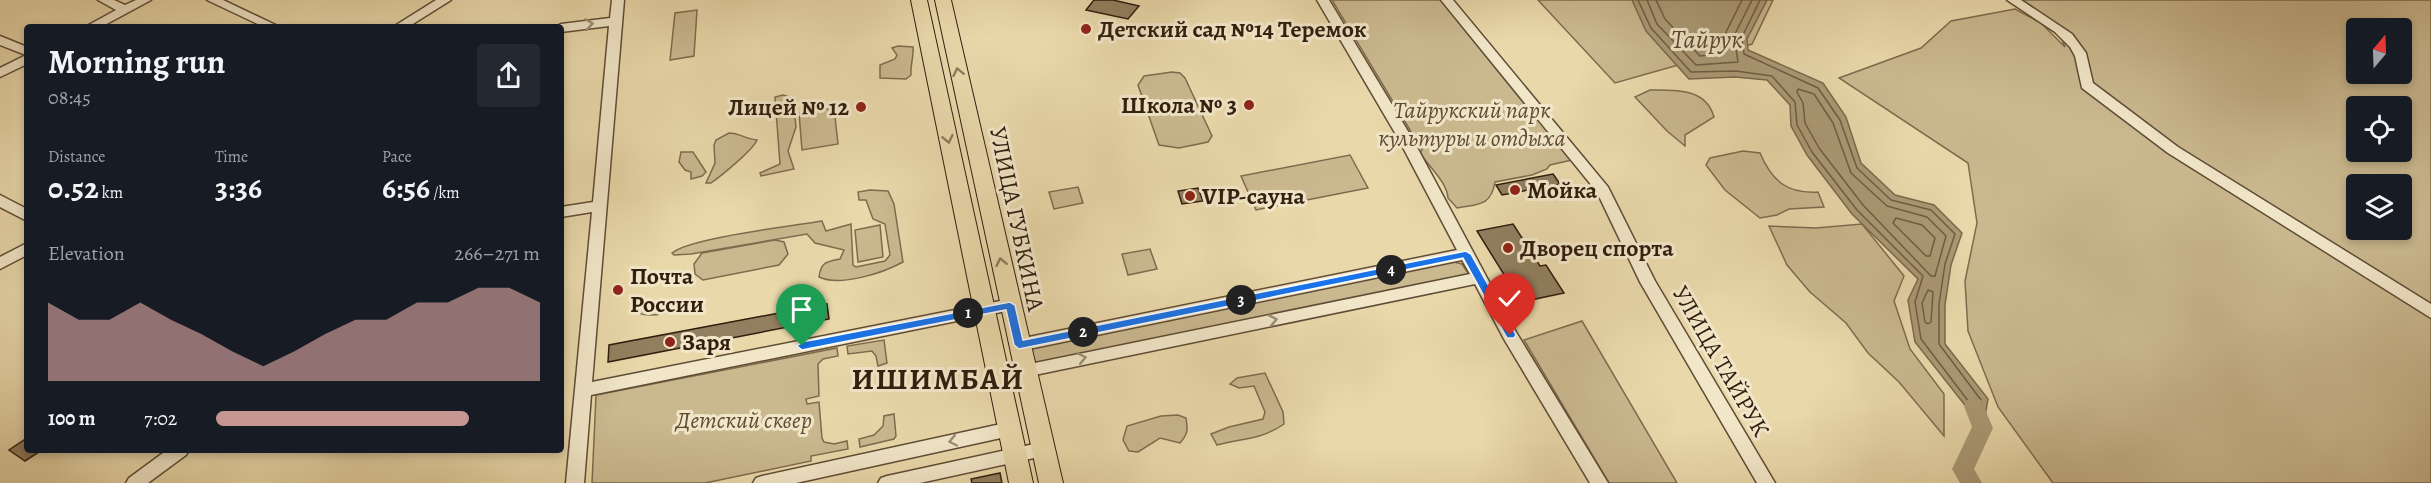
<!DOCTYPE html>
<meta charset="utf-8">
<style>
:root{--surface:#171b24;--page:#242831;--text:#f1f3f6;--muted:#9ea1a6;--accent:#c59692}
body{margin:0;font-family:Alegreya,serif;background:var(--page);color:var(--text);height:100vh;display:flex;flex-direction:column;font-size:22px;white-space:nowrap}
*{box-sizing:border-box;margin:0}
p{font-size:20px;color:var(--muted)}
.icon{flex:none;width:33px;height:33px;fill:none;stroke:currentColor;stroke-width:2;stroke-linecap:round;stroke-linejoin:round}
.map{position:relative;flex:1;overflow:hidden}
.side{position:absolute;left:24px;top:24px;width:540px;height:429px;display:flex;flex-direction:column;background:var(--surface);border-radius:6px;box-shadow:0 3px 9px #0003}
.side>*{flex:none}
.needle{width:39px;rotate:19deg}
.tools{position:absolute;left:2346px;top:18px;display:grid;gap:12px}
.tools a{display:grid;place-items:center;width:66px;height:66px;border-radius:6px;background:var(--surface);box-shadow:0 3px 9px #0003;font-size:30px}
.pin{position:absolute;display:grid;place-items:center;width:51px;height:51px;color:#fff;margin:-62px -26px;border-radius:50% 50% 50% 0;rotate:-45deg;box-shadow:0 0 6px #0007}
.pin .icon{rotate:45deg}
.km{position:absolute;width:30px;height:30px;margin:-15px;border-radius:50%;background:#222;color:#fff;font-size:16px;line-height:30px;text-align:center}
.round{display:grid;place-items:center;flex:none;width:63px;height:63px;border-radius:6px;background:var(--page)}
.overview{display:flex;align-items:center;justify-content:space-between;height:102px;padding:0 24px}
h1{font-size:33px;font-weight:600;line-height:45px}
.stats{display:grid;grid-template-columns:repeat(3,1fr);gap:9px;height:102px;padding:6px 24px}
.stats div{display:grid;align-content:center}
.stats b{font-size:30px;font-weight:600}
.stats small{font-size:16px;font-weight:400}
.stats p{font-size:16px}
.chart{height:168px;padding:12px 24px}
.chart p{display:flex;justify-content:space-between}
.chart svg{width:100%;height:108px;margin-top:6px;fill:var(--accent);opacity:.7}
ul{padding:0 24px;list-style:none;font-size:20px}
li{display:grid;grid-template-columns:96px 72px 1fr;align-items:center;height:45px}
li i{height:15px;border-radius:8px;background:var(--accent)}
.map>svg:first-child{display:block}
.green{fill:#cab88f;stroke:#7e6b4e;stroke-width:1.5;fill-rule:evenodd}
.water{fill:#aa9975;stroke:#7a684c;stroke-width:1.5}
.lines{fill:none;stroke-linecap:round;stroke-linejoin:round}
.shore{stroke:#6e5c42;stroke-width:1.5}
.river{fill:#aa9975;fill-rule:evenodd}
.building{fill:#917f5f;stroke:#311e0e;stroke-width:1.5}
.minor-casing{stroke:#5f4c35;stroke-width:3}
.major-casing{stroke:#311e0e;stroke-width:2}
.minor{fill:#f1e6c8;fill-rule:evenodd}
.major{fill:#e9d8aa;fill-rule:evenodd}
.oneway{stroke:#9b8c74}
.oneway2{stroke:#8d7b5c}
.route{fill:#1a73e8;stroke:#fff;stroke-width:1.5}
.poi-dot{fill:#8f2418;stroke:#f1e6c8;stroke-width:2}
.labels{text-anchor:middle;stroke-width:6;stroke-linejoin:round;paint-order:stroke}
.poi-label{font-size:24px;font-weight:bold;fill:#311e0e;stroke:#f1e6c8;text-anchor:start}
.park-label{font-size:24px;font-style:italic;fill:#5f4c35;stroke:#f1e6c8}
.street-label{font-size:24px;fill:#311e0e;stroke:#f1e6c8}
.water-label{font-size:26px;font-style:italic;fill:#5b4932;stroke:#f1e6c8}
.district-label{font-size:30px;font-weight:bold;letter-spacing:1.5px;fill:#311e0e;stroke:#f1e6c8}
</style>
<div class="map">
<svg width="2431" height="483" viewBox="0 0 2431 483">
<rect width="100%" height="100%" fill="#e9d8aa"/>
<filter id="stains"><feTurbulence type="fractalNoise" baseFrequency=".00333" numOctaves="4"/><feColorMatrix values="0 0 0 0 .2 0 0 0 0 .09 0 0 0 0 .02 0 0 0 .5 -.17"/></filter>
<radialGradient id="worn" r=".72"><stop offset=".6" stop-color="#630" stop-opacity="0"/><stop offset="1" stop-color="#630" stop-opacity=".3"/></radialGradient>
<path class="green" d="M1332,0H1446L1572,160L1550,165L1547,169L1532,175L1495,182C1491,206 1479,204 1457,208L1448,198C1447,182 1429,167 1420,153L1422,150Z
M1538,0H1773L1752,44L1615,83Z
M2022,0H2431V483H2053L1998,407L1968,331L1965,281L1977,223L1968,163L1839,78L1921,48L1951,21L2015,9L2041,23L2065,47L2061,37ZM2356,28H2402V74H2356ZM2356,106H2402V152H2356ZM2356,184H2402V230H2356Z
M697,10L694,56L670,60L675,13Z
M898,46L913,47C914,58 910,64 911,75L906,79L880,78V65L895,59L897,55L892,48Z
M1172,72L1180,73L1185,78L1212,136L1208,142L1179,148L1159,145L1138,85L1144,76Z
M1650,90C1676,90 1706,88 1714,117L1685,135V146L1667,131L1635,97Z
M783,95L793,98L796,127L788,151L794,169L761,176L760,173L780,164L775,97Z
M834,108L838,144L802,150L799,113Z
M729,133C739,133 746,139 757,140C753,150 721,176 711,183H706L715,163L714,145L716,140Z
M1743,151L1760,153C1772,181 1787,194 1818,192L1824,207L1789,209L1777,215L1760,218L1725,190L1706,165L1710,158Z
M681,152H693L706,172L702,176L691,179V172L685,170L679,162Z
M1350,155L1368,188L1256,210L1241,176Z
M1078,187L1083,203L1054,209L1049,192Z
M870,190L888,191L894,204L903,262C883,273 840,287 819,277C821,262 826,262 840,259L844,250L815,243L807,234L691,254L674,255L672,253C689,238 793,226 822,221L826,231L851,224L853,265L856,267L885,261L890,255L885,224L873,219L866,200H859L858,192Z
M1862,224L1904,276L1894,301L1910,349L1944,394V436L1899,382L1868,353L1846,323L1810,292L1787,265L1769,226L1816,228Z
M880,225L883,257L858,262L855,230Z
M775,240L784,242L788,254L779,265L703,280L695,274L694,264L702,253Z
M1150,249L1157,269L1128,275L1122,254Z
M1450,261L1462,264L1468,273L1467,277L1042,363H1033L1029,350L1035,346Z
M665,300L667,305L672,307L670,311C660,316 641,317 632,310L638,306Z
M1582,321L1677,483H1609L1524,340Z
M884,340L887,363L878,366L876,356L872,351L848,354L847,346Z
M837,348L838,356L823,359L818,364L819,396L806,399L807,404L819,402L822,438L824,442L834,444L847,441L848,449L811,456V461L705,483H592L596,395Z
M1265,373L1283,412L1284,424C1261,440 1242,438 1217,445L1211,434L1229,427L1263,419L1265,412L1254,386L1239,388L1230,384L1237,378Z
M894,414L896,436L894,439L860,447L859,439L874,435L883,426L884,416Z
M1178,415L1186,418C1188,430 1188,434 1180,443L1160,438L1138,452L1129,451L1123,440L1127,426L1161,416Z"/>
<path class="water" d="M1632,0H1767L1747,39L1748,50L1823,83L1846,117L1861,163L1895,195L1934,205L1962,233L1951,265L1945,305V344L1988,399L1983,428L1915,342L1908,300L1918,279L1852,214L1807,155L1791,126L1790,105L1767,80L1735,77L1689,79L1646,31Z"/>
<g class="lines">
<path class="shore" d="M1638,0L1651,28L1691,72L1736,71L1772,76L1795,102L1797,125L1812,152L1857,210L1923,276L1915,302L1921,339L1975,410H1979L1981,400L1939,344V304L1945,264L1955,234L1931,210L1891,200L1857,168L1840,120L1818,88L1744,54L1742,37L1760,0
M1647,0L1657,24L1696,65L1738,62L1734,36L1752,0
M1656,0L1665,19L1700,56L1725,53L1726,32L1742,0
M1798,89L1814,94L1833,123L1851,173L1887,206L1927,217L1946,236L1935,276H1931L1863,205L1819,148L1805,123L1803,103L1797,92Z
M1896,218L1922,225L1935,238L1930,256H1926L1893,223Z
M1928,290L1933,292L1931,322L1928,324L1925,322L1922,303Z"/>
<path class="river" d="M1974,398L1981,400L1993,428L1974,469L1982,483H1960L1952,469L1972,427L1964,406L1967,400Z"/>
</g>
<path class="building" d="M1094,0H1113L1139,6L1128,19L1086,10Z
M1553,174L1560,184L1502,195L1496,185Z
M1198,188L1203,201L1182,204L1178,191Z
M1513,224L1540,266L1546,265L1564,293L1521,302L1477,231Z
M827,304L829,319L608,362L609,345Z
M27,438V450H42L25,461L9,450Z
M1000,473L1002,483H972L971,479Z"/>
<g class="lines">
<g class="minor-casing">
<path id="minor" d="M98,0H114L125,5L136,0H151L101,27H85L116,10Z
M207,0H223L280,27H264Z
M436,0H451L408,27H393Z
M612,0H624L592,382L1010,299L1016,301L1018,305L1016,309L591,395L584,483H566L592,212L561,217V207L593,202L609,26L561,32V27H555L561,24L610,18Z
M1317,0H1329L1412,138L1516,332L1608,483H1590L1504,339L1475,284L1025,377L1019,375L1017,371L1019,367L1025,365L1470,274L1462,260L1019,351L1013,349L1011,345L1013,341L1019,339L1457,250L1398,138Z
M1441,0H1453L1608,187L1655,281L1775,483H1757L1640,282L1597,192Z
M2007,0H2021L2072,34L2086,53L2093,83L2178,147L2431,304V318L2168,153L2082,88L2075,56L2070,47L2055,32Z
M0,36L27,47V64L0,77V68L26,55L0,45Z
M0,195L27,209V221L0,207Z
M27,243V255L0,269V257Z
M1010,422L1016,424L1019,429L1016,434L1010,436L796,483H753L756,478L762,476Z
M1043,442L1049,444L1052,449L1049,454L1043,456L920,483H878L881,478L887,476Z
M167,450H189L186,455L148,483H126L129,478Z"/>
</g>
<g class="major-casing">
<path id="major" d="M911,0H927L1033,483H1009Z
M935,0H951L1063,483H1039Z"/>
</g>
<use href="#minor" class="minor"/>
<use href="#major" class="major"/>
</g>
<defs><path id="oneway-chevron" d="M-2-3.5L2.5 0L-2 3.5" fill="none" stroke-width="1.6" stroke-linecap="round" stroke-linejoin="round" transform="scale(1.5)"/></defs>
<g class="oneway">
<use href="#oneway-chevron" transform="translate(589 24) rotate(-8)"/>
<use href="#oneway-chevron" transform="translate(1273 320) rotate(-11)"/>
<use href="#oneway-chevron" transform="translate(1082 358) rotate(-12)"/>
<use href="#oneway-chevron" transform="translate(953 441) rotate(168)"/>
</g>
<g class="oneway2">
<use href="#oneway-chevron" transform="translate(958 72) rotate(-102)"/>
<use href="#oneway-chevron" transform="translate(948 139) rotate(78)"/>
<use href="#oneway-chevron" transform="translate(1001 262) rotate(-102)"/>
</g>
<path class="route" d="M1466,251L1471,254L1516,335L1514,338H1507L1463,258L1019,349L1014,345L1006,310L802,350L797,346L802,342L1010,302L1015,305L1023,340Z"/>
<g class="poi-dot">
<circle cx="1086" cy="29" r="6"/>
<circle cx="1249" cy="105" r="6"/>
<circle cx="861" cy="107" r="6"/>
<circle cx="1515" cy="190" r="6"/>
<circle cx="1190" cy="196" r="6"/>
<circle cx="1508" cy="248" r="6"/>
<circle cx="618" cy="290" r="6"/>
<circle cx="670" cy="342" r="6"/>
</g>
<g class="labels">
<g class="poi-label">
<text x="1098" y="37">Детский сад №14 Теремок</text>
<text x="1237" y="113" text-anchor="end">Школа № 3</text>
<text x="849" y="115" text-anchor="end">Лицей № 12</text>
<text x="1527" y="198">Мойка</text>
<text x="1202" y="204">VIP-сауна</text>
<text x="1520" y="256">Дворец спорта</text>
<text x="630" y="284">Почта<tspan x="630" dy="28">России</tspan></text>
<text x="682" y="350">Заря</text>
</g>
<g class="park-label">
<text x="1472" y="118">Тайрукский парк<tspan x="1472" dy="28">культуры и отдыха</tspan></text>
<text x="744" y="428">Детский сквер</text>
</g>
<g class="street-label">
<text transform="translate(1017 219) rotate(78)" y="8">УЛИЦА ГУБКИНА</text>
<text transform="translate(1721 361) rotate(60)" y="8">УЛИЦА ТАЙРУК</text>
</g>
<g class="water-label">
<text x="1707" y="48">Тайрук</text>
</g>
<g class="district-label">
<text x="938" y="389">ИШИМБАЙ</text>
</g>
</g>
<rect width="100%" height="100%" filter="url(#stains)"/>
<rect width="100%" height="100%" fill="url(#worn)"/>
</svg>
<div class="tools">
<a><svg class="needle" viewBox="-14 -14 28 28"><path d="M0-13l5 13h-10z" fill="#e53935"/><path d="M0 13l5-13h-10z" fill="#9ea1a6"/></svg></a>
<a><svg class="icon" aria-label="locate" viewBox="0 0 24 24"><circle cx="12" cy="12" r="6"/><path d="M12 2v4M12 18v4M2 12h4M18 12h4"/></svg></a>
<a><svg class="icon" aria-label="layers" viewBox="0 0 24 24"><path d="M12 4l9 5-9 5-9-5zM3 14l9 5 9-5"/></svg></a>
</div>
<div class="pin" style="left:802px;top:346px;background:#1e9e55"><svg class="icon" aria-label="arrive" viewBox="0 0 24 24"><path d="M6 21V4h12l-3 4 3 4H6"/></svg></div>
<div class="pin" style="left:1510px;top:335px;background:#d93025"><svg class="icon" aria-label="check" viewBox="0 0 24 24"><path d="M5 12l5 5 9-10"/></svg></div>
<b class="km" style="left:968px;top:313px">1</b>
<b class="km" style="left:1083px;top:332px">2</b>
<b class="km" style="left:1241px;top:300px">3</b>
<b class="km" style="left:1391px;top:270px">4</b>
<section class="side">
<div class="overview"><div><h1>Morning run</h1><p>08:45</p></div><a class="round"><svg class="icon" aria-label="share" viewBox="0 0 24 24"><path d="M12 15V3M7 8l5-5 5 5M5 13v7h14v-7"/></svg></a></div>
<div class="stats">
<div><p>Distance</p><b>0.52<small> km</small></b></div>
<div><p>Time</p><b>3:36</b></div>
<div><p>Pace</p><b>6:56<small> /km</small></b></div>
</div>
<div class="chart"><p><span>Elevation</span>266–271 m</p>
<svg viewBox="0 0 160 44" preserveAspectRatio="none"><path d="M0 44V12L10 19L20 19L30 12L40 19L50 25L60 32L70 38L80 32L90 25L100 19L110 19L120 12L130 12L140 6L150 6L160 12V44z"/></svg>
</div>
<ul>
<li><b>100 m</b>7:02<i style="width:78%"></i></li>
</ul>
</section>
</div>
